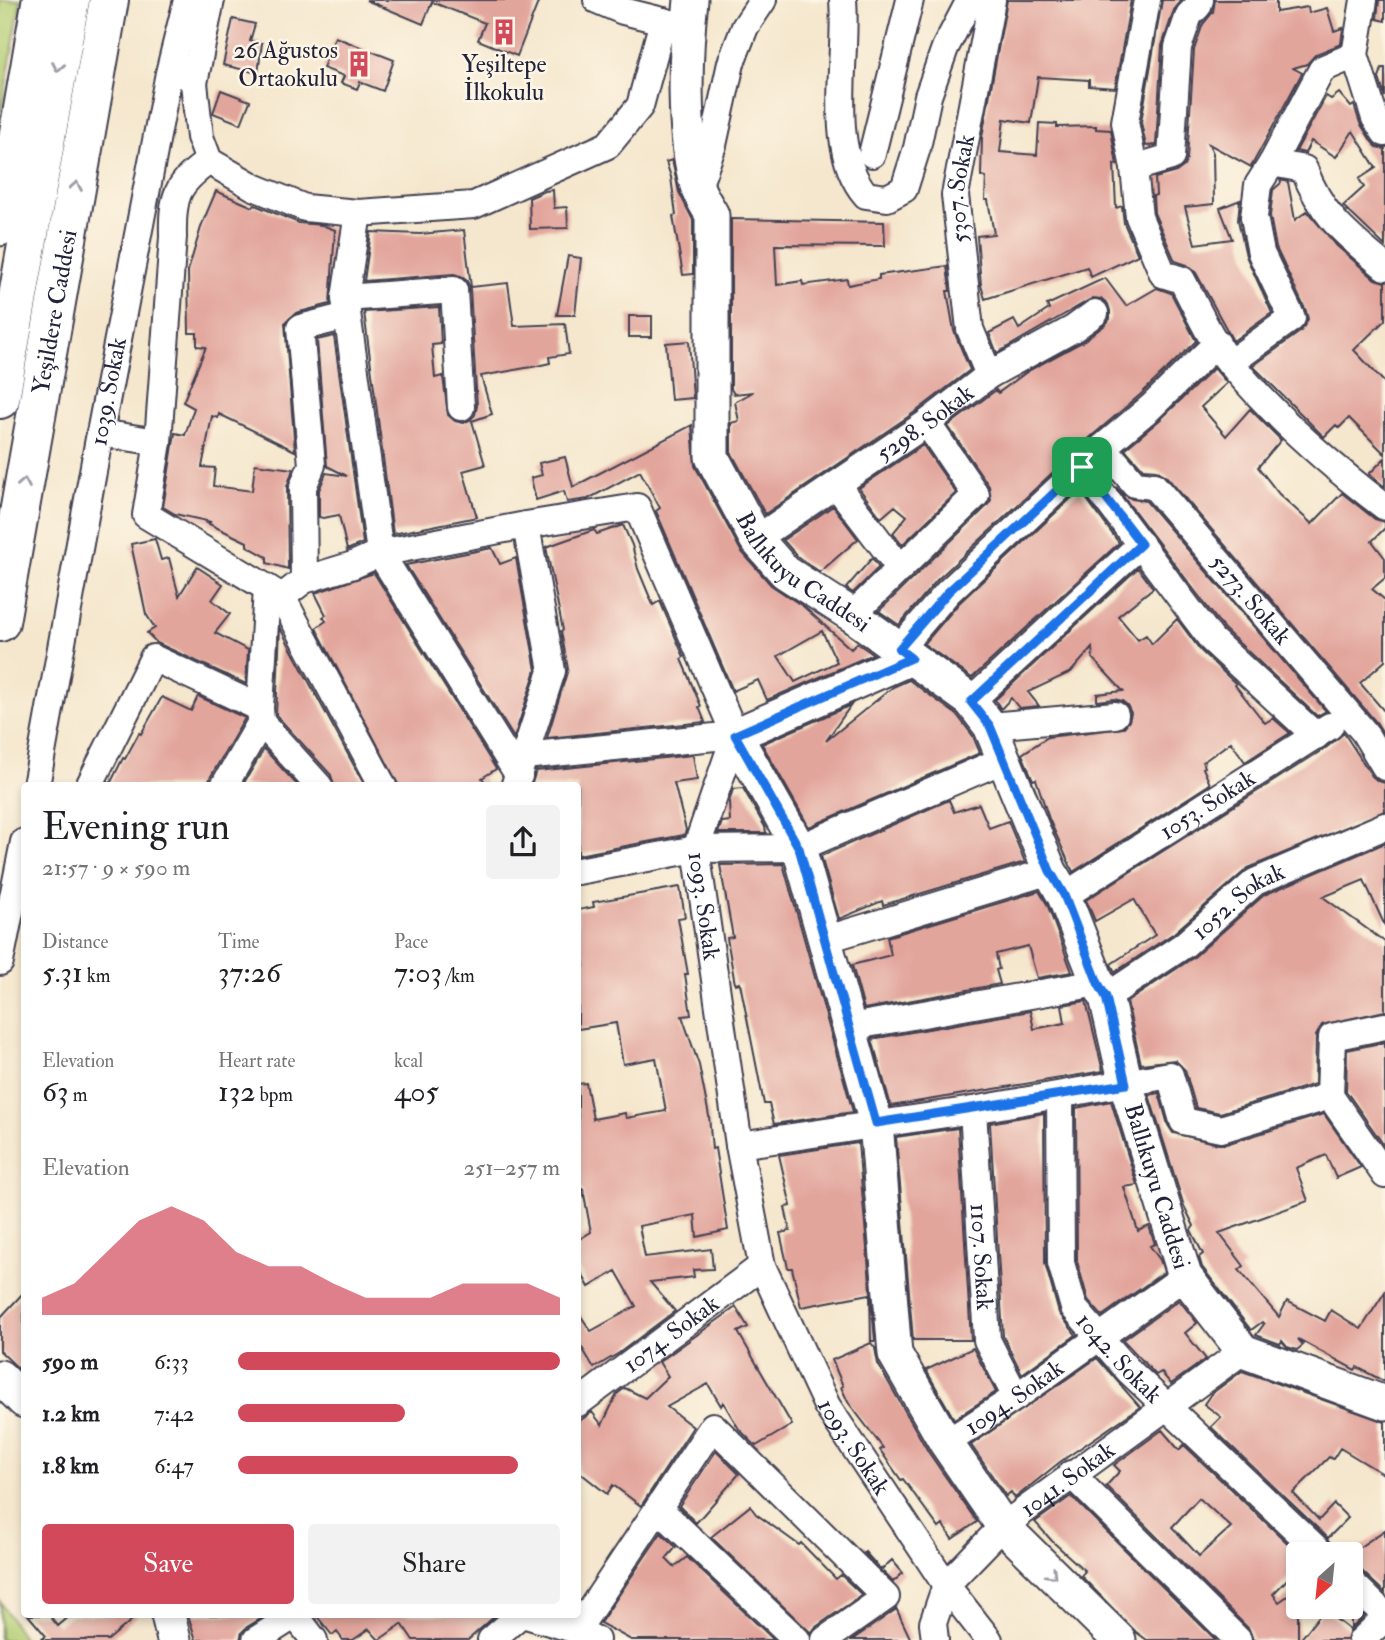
<!DOCTYPE html>
<meta charset="utf-8">
<style>
:root{--surface:#fff;--page:#f2f2f2;--text:#202124;--muted:#757577;--accent:#d1495b}
body{margin:0;font-family:"IM FELL Double Pica",serif;background:var(--page);color:var(--text);height:100vh;display:flex;flex-direction:column;font-size:26px;white-space:nowrap}
*{box-sizing:border-box;margin:0}
p{font-size:23px;color:var(--muted)}
.icon{flex:none;width:38px;height:38px;fill:none;stroke:currentColor;stroke-width:2;stroke-linecap:round;stroke-linejoin:round}
.map{position:relative;flex:1;overflow:hidden}
.drawer{position:absolute;left:21px;top:782px;width:560px;height:836px;display:flex;flex-direction:column;background:var(--surface);border-radius:7px;box-shadow:0 4px 10px #0003}
.drawer>*{flex:none}
.needle{width:46px;rotate:207deg}
.buttons{position:absolute;left:1286px;top:1542px;display:grid;gap:14px}
.buttons a{display:grid;place-items:center;width:77px;height:77px;border-radius:7px;background:var(--surface);box-shadow:0 4px 10px #0003;font-size:35px}
.pin{position:absolute;display:grid;place-items:center;width:60px;height:60px;color:#fff;margin:-30px;border-radius:14px;box-shadow:0 4px 10px #0006}
.round{display:grid;place-items:center;flex:none;width:74px;height:74px;border-radius:7px;background:var(--page)}
.head{display:flex;align-items:center;justify-content:space-between;height:119px;padding:0 21px}
h1{font-size:38px;font-weight:600;line-height:52px}
.figures{display:grid;grid-template-columns:repeat(3,1fr);gap:10px;height:119px;padding:7px 21px}
.figures div{display:grid;align-content:center}
.figures b{font-size:30px;font-weight:600}
.figures small{font-size:19px;font-weight:400}
.figures p{font-size:19px}
.chart{height:196px;padding:14px 21px}
.chart p{display:flex;justify-content:space-between}
.chart svg{width:100%;height:126px;margin-top:7px;fill:var(--accent);opacity:.7}
.primary-button{display:flex;gap:14px;margin-top:auto;padding:14px 21px}
.primary-button a{flex:1;height:80px;border-radius:7px;background:var(--accent);color:#fff;font-size:28px;font-weight:600;line-height:80px;text-align:center}
.primary-button a+a{background:var(--page);color:var(--text)}
ul{padding:0 21px;list-style:none;font-size:23px}
li{display:grid;grid-template-columns:112px 84px 1fr;align-items:center;height:52px}
li i{height:18px;border-radius:9px;background:var(--accent)}
.map>svg:first-child{display:block}
.green{fill:#b4cd73;stroke:#6b7857;stroke-width:2}
.building{fill:#e2a59c;fill-rule:evenodd}
.lines{fill:none;stroke-linecap:round;stroke-linejoin:round}
.minor-casing{stroke:#424051;stroke-width:30}
.major-casing{stroke:#424051;stroke-width:37}
.highway-casing{stroke:#424051;stroke-width:42}
.minor{stroke:#fff;stroke-width:26}
.major{stroke:#fff;stroke-width:33}
.highway{stroke:#fff;stroke-width:38}
.oneway{stroke:#9c9ca7}
.route-casing{stroke:#fff;stroke-width:14}
.route{stroke:#1a73e8;stroke-width:9}
.labels{text-anchor:middle;stroke-width:5;stroke-linejoin:round;paint-order:stroke}
.poi-label{font-size:24px;fill:#22223b;stroke:#fcf5e5;text-anchor:end}
.street-label{font-size:24px;fill:#22223b;stroke:#fcf5e5}
</style>
<div class="map">
<svg width="1385" height="1640" viewBox="0 0 1385 1640">
<rect width="100%" height="100%" fill="#fcf5e5"/>
<filter id="ink" filterUnits="userSpaceOnUse"><feTurbulence type="fractalNoise" baseFrequency=".0143" numOctaves="2"/><feDisplacementMap in="SourceGraphic" scale="14" xChannelSelector="R" yChannelSelector="G"/><feConvolveMatrix kernelMatrix="1 2 1 2 8 2 1 2 1" color-interpolation-filters="sRGB"/></filter>
<filter id="wash" filterUnits="userSpaceOnUse"><feTurbulence type="fractalNoise" baseFrequency=".00686" numOctaves="4" result="noise"/><feDisplacementMap in="SourceGraphic" scale="28" xChannelSelector="R" yChannelSelector="G"/><feGaussianBlur stdDeviation="1.57" result="paint"/><feColorMatrix in="noise" values="0 0 0 0 0 0 0 0 0 0 0 0 0 0 0 0 0 1.4 0 .05"/><feComposite in="paint" operator="in"/></filter>
<g filter="url(#wash)">
<rect width="100%" height="100%" fill="#f5e7cd"/>
<path class="green" d="M0,0H21L0,118Z
M0,1601L24,1640H0Z"/>
<g id="blocks">
<path class="building" d="M366,0H539L517,56L478,40L485,23L432,2L423,24Z
M1007,0H1131L1115,88L1089,86V80L1038,77L1031,123L1004,119L1000,152L1037,155L1039,123L1057,124V127L1096,126V129L1111,130L1117,165L1114,164L1116,208L1122,206L1124,223L1138,255L1091,277L1087,267L985,299L981,285L977,236L994,234L988,200H985L986,177L981,176L982,137Z
M1162,0H1182L1174,10L1162,46L1156,145L1146,146L1141,122Z
M1215,0H1276V12L1308,7L1309,13L1327,8L1334,31L1343,28L1341,44L1316,54L1307,64L1293,68L1302,73L1251,167L1209,144L1213,153L1214,204L1185,207L1195,244L1232,239L1220,208L1240,200L1238,220L1246,256L1272,313L1233,341L1196,273L1187,265L1175,261L1154,213L1153,196L1156,195L1155,178L1176,172L1184,166L1187,159L1194,50L1203,24L1213,12Z
M1379,0H1385V21L1377,19Z
M233,19L255,24L250,41L262,43L258,73L223,65Z
M335,37L394,60L383,91L360,82L357,89L341,83L344,76L323,68Z
M1382,68H1385V97L1379,78Z
M221,90L250,101L241,124L213,113Z
M1339,93L1351,107L1354,105L1360,123L1372,142L1377,147L1385,149V246L1343,206L1364,187L1359,179L1376,168L1353,131L1336,157L1311,141L1305,153L1296,151L1326,96L1331,99Z
M672,160L679,192L693,220V274L683,275L673,216L676,215L671,177L666,162Z
M1280,180L1288,182L1295,220L1307,211L1337,246L1375,279L1385,282V320L1354,350L1385,383V454L1349,418L1339,428L1336,425L1324,437L1253,366L1301,331L1308,319L1306,311L1276,248L1270,216L1273,190L1281,183Z
M553,190L554,208L567,207L568,228L530,229L529,198L545,191Z
M216,191L253,207L255,205L299,223L322,225L335,230L330,304L296,313L285,323L295,451L219,414L218,418L212,416L202,467L215,468L213,486L252,491L255,464L293,469L287,487L288,569L267,563V557L247,546V542L207,523L211,522L175,514L163,507L175,433L185,435L194,408L183,402L206,347L197,346V333H189L188,271L202,224Z
M731,219L884,222L885,246L775,245L777,285L802,281L803,285L847,279L848,285L879,279V275L947,266L950,291H947L954,331L970,370L918,410L765,514L731,452V423L739,421L735,402L753,392L734,394L731,389Z
M464,230L471,287L508,283L514,326L565,324L569,354L549,357L550,363L537,366L481,376L492,414L472,421L485,465L463,471L477,517L393,534L364,312L439,307L441,344L432,345L435,378L443,376L448,415L455,421L463,423L470,420L475,415L477,406L470,289L467,281L460,276L454,274L364,281L371,232L420,234Z
M568,256L581,258L575,315H557Z
M1105,278L1126,306L1157,288L1171,293L1196,341L1140,395L1093,435L937,580L899,625L879,611L987,506L991,500L989,486L948,426L996,390L998,393L1028,371L1082,342L1105,325L1110,319V311L1108,304L1102,299L1093,298L997,353L989,333L1014,320L1019,329L1049,309L1047,305Z
M629,316H652V337H629Z
M334,336L363,543L347,550L339,515L323,518L319,517V490L326,473L347,476L327,466L317,340Z
M689,341L693,398L671,400L666,343Z
M1214,368L1227,383L1201,407L1226,436L1250,409L1281,440L1258,467L1279,494L1312,524L1342,493L1375,519L1385,522V528L1372,541L1385,558V578L1372,589L1385,600V661L1360,683L1385,712V736L1376,722L1166,476L1156,470L1143,469L1125,449L1162,418Z
M692,425L695,466L741,551L771,585L804,607L851,649L857,643L873,654L767,700L758,680L733,691L656,511L660,508L640,471L588,499L567,502L564,491L536,500L531,478L542,475L539,463L565,457L573,487ZM822,631L837,662L795,682L778,656Z
M923,445L956,493L902,545L893,533L907,516L895,506L881,518L859,488Z
M1385,458V487L1369,474Z
M1116,487L1123,494L1132,499L1146,501L1326,711L1317,716L1224,629Z
M1080,490L1119,543L972,678L924,644L959,603Z
M833,506L858,539L820,572L798,557L783,540Z
M623,525L632,545L638,569L653,605L660,601L684,657L681,659L701,706L699,707L705,722L547,738L568,669L561,631L563,630L546,547L594,530L597,534Z
M155,539L161,560L169,558L179,596L197,567L223,584L212,600L230,614L215,633L248,650L246,684L157,643L147,633L155,628L146,614L131,544Z
M492,548L500,564L516,558L536,670L514,738L406,565Z
M872,558L879,567L853,593L846,588Z
M1138,568L1153,588L1118,616L1138,640L1146,635L1152,644L1177,619L1201,651L1236,684L1235,685L1265,723L1273,718L1290,733L1245,762L1231,742L1203,762L1205,767L1203,768L1210,784L1073,872L1049,819L1036,779L1033,780L1022,754L1048,737L1123,728L1129,721L1131,713L1127,705L1122,701L1114,699L1097,701V694L1123,691L1093,659L1092,648L1071,672L1028,692L1039,706L1019,708L1011,698L1001,709L995,700Z
M374,573L496,769L482,778L488,786H399L316,628L326,621L323,617L326,615L315,593Z
M280,628L365,786H334L331,775L276,715Z
M909,680L957,715L973,736L980,753L809,827L762,744L851,705L826,741L893,687Z
M198,696L245,718L210,778L208,786H109L123,758L125,759L139,733L141,734L162,697L191,711Z
M1344,733L1372,776L1378,781L1385,783V811L1248,868L1174,933L1115,972L1111,964L1155,935L1134,899L1095,921L1086,900L1327,747Z
M264,749L298,786H242Z
M693,755L697,780L674,783L686,830L684,835L578,855V786H531L536,771Z
M743,788L765,827L766,833H718L722,822L730,821L729,802L733,789Z
M949,800L954,812L979,804L989,828L1008,821L1025,862L883,905L882,901L839,919L821,856Z
M1385,843V926L1364,880L1323,897L1385,942V1011L1322,1025L1316,1036L1315,1084L1220,1113L1196,1108L1185,1070L1175,1060L1141,1064L1127,1002L1194,957L1264,895Z
M783,864L853,1112L774,1124L769,1104H764L740,983L735,984L732,967L727,938L733,937L720,865Z
M680,887L685,917L678,918L688,974H685L691,1015L682,1016L699,1065L709,1116L712,1149L715,1148L728,1230L697,1237L695,1215L639,1226L645,1257L711,1249L713,1269L693,1270L694,1277L650,1282L675,1311L619,1353L594,1368L578,1341V1312L591,1331L636,1306L616,1271L589,1287L578,1267V1240L591,1232L583,1189L578,1190V1084L586,1083L593,1119L625,1113L626,1118L666,1111L656,1058L623,1064L616,1023L578,1029V968L584,966L578,932V910L594,907L593,902Z
M1039,891L1047,904L1072,972L1037,978L1028,946L996,954L999,969L996,970L1000,984L864,1009L852,965L891,955L887,937Z
M1086,1001L1103,1071L891,1106L872,1039L1030,1011L1034,1029L1065,1023L1062,1005Z
M1385,1042V1147L1346,1091L1347,1050Z
M1159,1093L1168,1125L1173,1133L1218,1144H1226L1324,1114L1361,1167L1336,1178L1326,1155L1296,1168L1308,1201L1219,1233L1244,1266L1239,1270L1279,1317L1287,1301L1325,1321L1331,1310L1361,1329L1385,1292V1382L1357,1367L1355,1370L1298,1339L1303,1345L1297,1350L1287,1347L1282,1341L1280,1344L1256,1335L1264,1324L1262,1322L1251,1330L1202,1267L1199,1257L1203,1254L1191,1230L1194,1226L1184,1206L1149,1095Z
M1111,1101L1137,1185L1124,1187L1138,1231L1149,1226L1155,1244L1150,1246L1160,1260L1164,1272L1102,1316L1088,1300L1077,1261L1076,1108Z
M1044,1113L1045,1263L1059,1313L1076,1335L1022,1374L1003,1336L990,1123Z
M958,1128L971,1340H913L896,1137Z
M858,1143L875,1341H871L870,1294L801,1307L792,1268H788L780,1233L790,1231L785,1207L791,1206L779,1155Z
M24,1292V1374L0,1351V1318Z
M1179,1300L1197,1323L1185,1333L1206,1359L1171,1384L1161,1372L1156,1375L1123,1340Z
M736,1307L748,1327L738,1332L792,1425L756,1446L739,1429L723,1402L721,1406L708,1384L667,1407L693,1427L641,1506L613,1485L607,1494L578,1471V1422L592,1412L602,1425L617,1394L625,1388L645,1398L668,1376L659,1362Z
M871,1343L875,1348L878,1364L929,1453L977,1522L952,1539L943,1525L939,1528L903,1479L901,1480L880,1450L883,1448L848,1402L841,1387L843,1386L832,1360Z
M973,1348L996,1392L954,1419L926,1370Z
M1097,1358L1140,1407L1060,1462L1015,1498L1011,1492L1006,1496L971,1445Z
M1242,1371L1385,1422V1475L1340,1448L1333,1459L1329,1457L1293,1493L1319,1520L1334,1504L1348,1518L1328,1538L1211,1427L1221,1417L1204,1404L1211,1394Z
M1162,1430L1179,1450L1184,1445L1299,1554L1298,1568L1273,1594L1279,1602L1298,1589V1640H1253L1249,1629L1106,1486L1120,1471L1114,1465ZM1199,1498L1231,1527L1199,1556L1172,1527Z
M716,1451L739,1474L696,1523L679,1506Z
M1071,1496L1216,1640H1147L1136,1632L1081,1576L1085,1571L1052,1541L1035,1522Z
M750,1506L756,1514L799,1545L801,1543L836,1579L841,1575L862,1595L816,1627L811,1633L711,1537Z
M1385,1530V1593L1362,1571L1351,1567V1553Z
M661,1533L676,1547L666,1559L674,1567L687,1557L774,1640H631L600,1623Z
M865,1552L881,1570L892,1560L903,1573L893,1582L864,1553Z
M1351,1604L1364,1616L1351,1629Z
M896,1608L911,1640H852L895,1610Z
M1324,1610L1350,1630L1347,1640H1300Z
M28,1615H49L58,1626L71,1615H138L108,1640H41L46,1636Z
M188,1615H260L262,1618L247,1627L242,1632L240,1640H196Z
M316,1615H496L468,1640H413L402,1624L379,1640L369,1629L353,1640H343L337,1632L332,1635Z"/>
</g>
</g>
<g filter="url(#ink)">
<use href="#blocks" fill-opacity="0" stroke="#424051" stroke-width="2"/>
<g class="lines">
<g class="minor-casing">
<g id="minor">
<path d="M597,0L623,11L679,25"/>
<path d="M843,0C848,59 825,148 866,195L887,198L904,189L917,148L928,96L945,48L970,0"/>
<path d="M1147,0L1125,122L1134,168L1139,217L1163,274L1182,280C1197,308 1210,340 1231,364C1275,417 1330,465 1385,507"/>
<path d="M1364,0L1355,55L1375,118L1385,133"/>
<path d="M173,60L194,83L200,137L209,161L254,187L305,208L358,213L474,205L608,145L640,106L663,21"/>
<path d="M194,83L211,0"/>
<path d="M872,154L910,0"/>
<path d="M1272,163L1304,169C1322,217 1347,235 1385,267"/>
<path d="M1134,168L1171,157L1178,47L1189,15L1198,6L1200,0"/>
<path d="M698,187L713,145L731,63L745,27L763,0"/>
<path d="M358,213L345,298L380,553L519,776"/>
<path d="M345,298L454,290L461,407"/>
<path d="M1230,363L1292,318L1261,253L1254,217L1258,185L1272,163L1322,69L1355,55"/>
<path id="s1" d="M989,375L970,329L955,195L992,0"/>
<path d="M100,433L158,442L146,515L282,597L383,786"/>
<path d="M158,442L173,237C172,197 176,184 209,161"/>
<path id="s2" d="M1103,447L1135,484L1154,486L1364,732L1385,767"/>
<path d="M1082,467L1212,640L1316,736"/>
<path d="M837,486L899,567"/>
<path id="s3" d="M756,539L927,423L989,375L1073,329L1095,313"/>
<path d="M304,580L303,487L312,465L300,328L347,316"/>
<path d="M282,597L304,580L353,565L380,553L526,525L637,507L735,735"/>
<path d="M852,615L976,495L927,423"/>
<path d="M899,649L948,592L1103,447L1151,407L1217,343"/>
<path d="M971,701L1141,544"/>
<path d="M260,708L267,588"/>
<path d="M261,722L319,786"/>
<path d="M990,726L1115,715"/>
<path id="s4" d="M735,735L696,849L739,1145L762,1266L827,1406L946,1585L989,1640"/>
<path d="M524,756L735,735"/>
<path d="M515,784L552,671L526,525"/>
<path id="s5" d="M36,786L100,433L169,73L187,0"/>
<path d="M89,786L153,658L260,708L261,722L224,786"/>
<path d="M578,871L696,849L799,848L1005,759"/>
<path id="s6" d="M1064,896L1330,726"/>
<path d="M824,940L1050,871"/>
<path d="M0,962L24,842"/>
<path id="s7" d="M1106,997L1184,945L1255,882L1385,826"/>
<path d="M850,1027L1098,983"/>
<path id="s8" d="M1060,1095L1061,1263L1074,1308L1128,1370L1322,1554"/>
<path d="M1330,1096L1332,1037L1385,1026"/>
<path d="M1330,1096L1385,1175"/>
<path id="s9" d="M973,1110L987,1340L1016,1397"/>
<path d="M739,1145L973,1110L1170,1075L1183,1121L1221,1129L1330,1096"/>
<path id="s10" d="M578,1403L762,1266"/>
<path id="s11" d="M946,1443L1016,1397L1185,1276"/>
<path d="M1071,1474L1238,1640"/>
<path d="M659,1509L797,1640"/>
<path d="M1351,1582L1385,1615"/>
<path d="M295,1615L314,1640"/>
<path d="M526,1615L577,1630L596,1640"/>
<path d="M577,1630L713,1426L886,1597L825,1640"/>
<path d="M256,1640L295,1615"/>
<path d="M491,1640L520,1615"/>
<path id="s12" d="M935,1640L933,1623L946,1585L1003,1526L1243,1351"/>
<path d="M1362,1640L1385,1618"/>
</g>
</g>
<g class="major-casing">
<g id="major">
<path id="s13" d="M691,0C685,54 682,134 697,186C700,196 707,206 712,215V457L756,539L785,572L852,615L971,701L990,726L1050,871L1064,896L1098,983L1106,997L1126,1084L1185,1276L1243,1351L1385,1403"/>
<path d="M0,229L39,0"/>
<path d="M911,658L735,735L799,848L876,1123L895,1354L946,1443L1003,1526L1119,1640"/>
<path d="M0,1377L24,1401"/>
<path d="M168,1615L174,1640"/>
</g>
</g>
<g class="highway-casing">
<g id="highway">
<path d="M0,399L70,0"/>
<path id="s14" d="M0,622L109,0"/>
</g>
</g>
<use href="#minor" class="minor"/>
<use href="#major" class="major"/>
<use href="#highway" class="highway"/>
</g>
<defs><path id="oneway-chevron" d="M-2-3.5L2.5 0L-2 3.5" fill="none" stroke-width="1.6" stroke-linecap="round" stroke-linejoin="round" transform="scale(1.75)"/></defs>
<g class="oneway">
<use href="#oneway-chevron" transform="translate(58 67) rotate(100)"/>
<use href="#oneway-chevron" transform="translate(76 186) rotate(-80)"/>
<use href="#oneway-chevron" transform="translate(24 483) rotate(-80)"/>
<use href="#oneway-chevron" transform="translate(1052 1574) rotate(45)"/>
</g>
</g>
<g class="lines" filter="url(#ink)">
<g class="route-casing">
<path id="route" d="M1082,467L1141,544L971,702L990,726L1050,871L1064,895L1098,983L1106,997L1126,1084L876,1123L799,848L735,735L911,658L899,649L948,592Z"/>
</g>
<use href="#route" class="route"/>
</g>
<defs>
<g id="building-bare" transform="scale(2.1)"><path d="M-4-6H4V6H1V3H-1V6H-4ZM-2.5-4.3h1.7v1.8h-1.7ZM.8-4.3h1.7v1.8H.8ZM-2.5-1h1.7V.8h-1.7ZM.8-1h1.7V.8H.8Z" fill="#d1495b" stroke="#fcf5e5" stroke-width="2.5" paint-order="stroke"/></g>
</defs>
<g fill-rule="evenodd">
<use href="#building-bare" x="504" y="32"/>
<use href="#building-bare" x="359" y="64"/>
</g>
<g class="labels">
<g class="poi-label">
<text x="338" y="58">26 Ağustos<tspan x="338" dy="28">Ortaokulu</tspan></text>
<text x="504" y="72" text-anchor="middle">Yeşiltepe<tspan x="504" dy="28">İlkokulu</tspan></text>
</g>
<g class="street-label">
<text dy="8" stroke="none"><textPath href="#s1" startOffset="191">5307. Sokak</textPath></text>
<text dy="8" stroke="none"><textPath href="#s14" startOffset="315">Yeşildere Caddesi</textPath></text>
<text dy="8" stroke="none"><textPath href="#s5" startOffset="401">1039. Sokak</textPath></text>
<text dy="8" stroke="none"><textPath href="#s3" startOffset="205">5298. Sokak</textPath></text>
<text dy="8" stroke="none"><textPath href="#s13" startOffset="612">Ballıkuyu Caddesi</textPath></text>
<text dy="8" stroke="none"><textPath href="#s2" startOffset="217">5273. Sokak</textPath></text>
<text dy="8" stroke="none"><textPath href="#s6" startOffset="170">1053. Sokak</textPath></text>
<text dy="8" stroke="none"><textPath href="#s7" startOffset="164">1052. Sokak</textPath></text>
<text dy="8" stroke="none"><textPath href="#s4" startOffset="178">1093. Sokak</textPath></text>
<text dy="8" stroke="none"><textPath href="#s13" startOffset="1348">Ballıkuyu Caddesi</textPath></text>
<text dy="8" stroke="none"><textPath href="#s9" startOffset="147">1107. Sokak</textPath></text>
<text dy="8" stroke="none"><textPath href="#s10" startOffset="116">1074. Sokak</textPath></text>
<text dy="8" stroke="none"><textPath href="#s8" startOffset="282">1042. Sokak</textPath></text>
<text dy="8" stroke="none"><textPath href="#s11" startOffset="82">1094. Sokak</textPath></text>
<text dy="8" stroke="none"><textPath href="#s4" startOffset="746">1093. Sokak</textPath></text>
<text dy="8" stroke="none"><textPath href="#s12" startOffset="219">1041. Sokak</textPath></text>
</g>
</g>
</svg>
<div class="buttons">
<a><svg class="needle" viewBox="-14 -14 28 28"><path d="M0-13l5 13h-10z" fill="#e53935"/><path d="M0 13l5-13h-10z" fill="#757577"/></svg></a>
</div>
<div class="pin" style="left:1082px;top:467px;background:#1e9e55"><svg class="icon" aria-label="arrive" viewBox="0 0 24 24"><path d="M6 21V4h12l-3 4 3 4H6"/></svg></div>
<section class="drawer">
<div class="head"><div><h1>Evening run</h1><p>21:57 · 9 × 590 m</p></div><a class="round"><svg class="icon" aria-label="share" viewBox="0 0 24 24"><path d="M12 15V3M7 8l5-5 5 5M5 13v7h14v-7"/></svg></a></div>
<div class="figures">
<div><p>Distance</p><b>5.31<small> km</small></b></div>
<div><p>Time</p><b>37:26</b></div>
<div><p>Pace</p><b>7:03<small> /km</small></b></div>
</div>
<div class="figures">
<div><p>Elevation</p><b>63<small> m</small></b></div>
<div><p>Heart rate</p><b>132<small> bpm</small></b></div>
<div><p>kcal</p><b>405</b></div>
</div>
<div class="chart"><p><span>Elevation</span>251–257 m</p>
<svg viewBox="0 0 160 44" preserveAspectRatio="none"><path d="M0 44V38L10 33L20 22L30 11L40 6L50 11L60 22L70 27L80 27L90 33L100 38L110 38L120 38L130 33L140 33L150 33L160 38V44z"/></svg>
</div>
<ul>
<li><b>590 m</b>6:33<i style="width:100%"></i></li>
<li><b>1.2 km</b>7:42<i style="width:52%"></i></li>
<li><b>1.8 km</b>6:47<i style="width:87%"></i></li>
</ul>
<div class="primary-button"><a>Save</a><a>Share</a></div>
</section>
</div>
